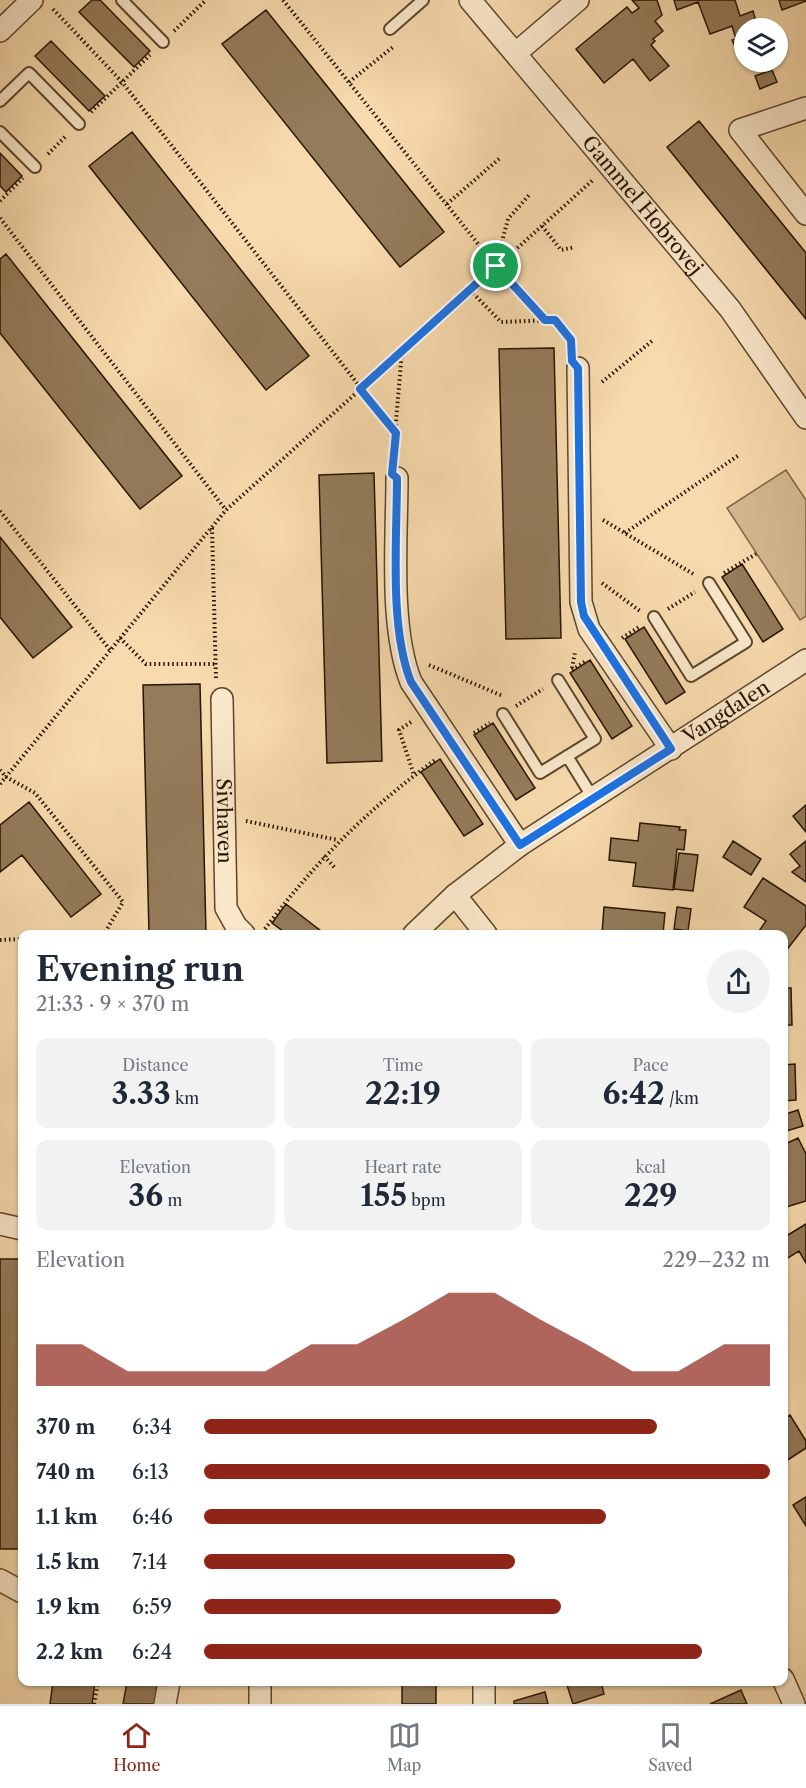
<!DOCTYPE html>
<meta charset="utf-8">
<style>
:root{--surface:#fff;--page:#f2f2f3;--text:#1f2937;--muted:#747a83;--line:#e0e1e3;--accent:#8f2418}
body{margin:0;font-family:"Libre Caslon Text",serif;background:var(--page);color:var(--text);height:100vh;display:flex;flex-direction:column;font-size:22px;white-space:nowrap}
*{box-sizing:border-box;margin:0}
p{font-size:20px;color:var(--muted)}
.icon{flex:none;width:33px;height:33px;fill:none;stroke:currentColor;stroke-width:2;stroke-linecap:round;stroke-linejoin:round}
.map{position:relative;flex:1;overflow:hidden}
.panel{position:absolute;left:18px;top:930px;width:770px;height:756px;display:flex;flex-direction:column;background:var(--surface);border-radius:12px;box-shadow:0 2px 4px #0004}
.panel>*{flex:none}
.buttons{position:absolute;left:734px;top:18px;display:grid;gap:12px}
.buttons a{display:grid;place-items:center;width:54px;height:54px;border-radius:50%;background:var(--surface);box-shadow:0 2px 4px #0004;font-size:30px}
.pin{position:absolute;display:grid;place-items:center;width:51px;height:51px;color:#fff;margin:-26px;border:3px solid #fff;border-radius:50%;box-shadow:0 2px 6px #0007}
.round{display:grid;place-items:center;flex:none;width:63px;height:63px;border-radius:32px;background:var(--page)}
.headline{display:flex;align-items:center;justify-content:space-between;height:102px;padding:0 18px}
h1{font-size:33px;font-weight:700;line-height:45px}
.metrics{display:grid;grid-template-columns:repeat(3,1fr);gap:9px;height:102px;padding:6px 18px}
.metrics div{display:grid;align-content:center;border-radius:12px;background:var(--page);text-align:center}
.metrics b{font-size:30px;font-weight:700}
.metrics small{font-size:16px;font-weight:400}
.metrics p{font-size:16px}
.chart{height:168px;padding:12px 18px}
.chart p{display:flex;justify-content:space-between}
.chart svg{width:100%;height:108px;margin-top:6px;fill:var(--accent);opacity:.7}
ul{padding:0 18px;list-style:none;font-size:20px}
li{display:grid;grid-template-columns:96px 72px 1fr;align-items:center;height:45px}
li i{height:15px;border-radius:8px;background:var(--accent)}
.tabs{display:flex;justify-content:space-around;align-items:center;height:84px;border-top:2px solid var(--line);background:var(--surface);font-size:16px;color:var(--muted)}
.tabs a{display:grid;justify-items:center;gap:3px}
.tabs .active{color:var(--accent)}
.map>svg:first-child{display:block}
.green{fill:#d4b990;stroke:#7e6748;stroke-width:1.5}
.building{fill:#947b5a;stroke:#281500;stroke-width:1.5}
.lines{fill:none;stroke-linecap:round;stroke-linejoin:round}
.lane-casing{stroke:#5c462b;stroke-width:14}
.street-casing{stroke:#5c462b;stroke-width:24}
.path{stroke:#281500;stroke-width:4;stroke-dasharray:1.5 3;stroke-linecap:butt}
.lane{stroke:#fae7ca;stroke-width:10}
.street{stroke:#fae7ca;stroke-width:21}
.route-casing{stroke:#fff;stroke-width:12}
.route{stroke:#1a73e8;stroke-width:8}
.labels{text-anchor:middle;stroke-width:5;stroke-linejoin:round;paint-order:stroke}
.street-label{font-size:20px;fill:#281500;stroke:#fae7ca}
</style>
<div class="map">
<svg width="806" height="1704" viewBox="0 0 806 1704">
<rect width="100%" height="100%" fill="#f7daad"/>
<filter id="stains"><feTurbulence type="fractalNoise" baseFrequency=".00333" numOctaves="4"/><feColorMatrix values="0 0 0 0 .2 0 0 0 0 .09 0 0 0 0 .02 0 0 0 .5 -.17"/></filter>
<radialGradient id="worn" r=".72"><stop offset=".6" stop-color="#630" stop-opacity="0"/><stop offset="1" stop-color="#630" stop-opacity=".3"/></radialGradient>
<path class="green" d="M786,470L806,500V616L800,620L727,508Z"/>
<path class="building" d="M92,0H100L150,51L134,67L79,12Z
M632,0H657L662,15L655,21L663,31L653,39L655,41L651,45L669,66L650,81L633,59L604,83L576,49L627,7L632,13L639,8Z
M674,0H735L740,16L753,11L758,28H744V50L741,51L740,47L735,46L732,40L736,39L732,26L710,34L698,2L677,10Z
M779,0H806V1L782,10Z
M266,10L444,232L400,267L222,44Z
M51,41L105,96L89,111L35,56Z
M772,70L777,82L760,89L755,76Z
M699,121L806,253V319L667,147Z
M132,132L309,356L266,390L89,166Z
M0,153L22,176L6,192L0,186Z
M6,254L182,476L140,509L0,333V259Z
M554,348L561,638L506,639L499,349Z
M374,473L382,761L327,763L319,475Z
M0,537L72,627L33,658L0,617Z
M742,564L783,629L763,642L722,577Z
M644,627L685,692L666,704L625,639Z
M590,660L632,726L612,739L570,673Z
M200,684L206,934H149L143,685Z
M493,723L535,788L516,800L474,735Z
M440,759L483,824L464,836L421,772Z
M29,802L101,894L71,917L22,855L0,872V825Z
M806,805V832L793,816Z
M640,823L680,827L679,830H686L684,850L677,849L673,890L633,886L636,863L609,860L611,838L638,841Z
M733,841L761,859L751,875L723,857Z
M806,841V882L792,872L800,866L790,854Z
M679,853L698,855L693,891L674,889Z
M763,878L806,906V925L785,952L783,934H757L766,921L744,907Z
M286,904L325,934H287L272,923Z
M604,907L665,913L663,934H602Z
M677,907L691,909L688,931L674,929Z
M783,988H791L792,1025H783Z
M795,1064L796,1100L783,1101V1065Z
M798,1110L803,1126L783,1132V1115Z
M798,1138L806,1154V1201L783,1208V1145Z
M806,1224V1263L799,1251L783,1261V1238Z
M0,1259H22V1549H0Z
M783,1415L785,1418L790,1415L806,1441V1448L783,1463Z
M806,1497V1526L793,1505Z
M53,1682H95L92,1704H50Z
M127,1682H159L156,1704H123Z
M402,1682H436V1704H402Z
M566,1682H601L604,1694L573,1704Z
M741,1690L747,1704H710Z
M545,1692L548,1704H514V1701Z"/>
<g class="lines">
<g class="lane-casing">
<path id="lane" d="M122,0L163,42
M390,29L423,0
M0,101L29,73L79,124
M0,132L35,167
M654,617L691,676L746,642L709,583
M503,714L540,773L595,739L558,680
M567,756L593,798"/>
</g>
<g class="street-casing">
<g id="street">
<path id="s1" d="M470,0L730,309L806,418"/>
<path d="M0,31L32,0"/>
<path d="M516,53L578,0"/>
<path d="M806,108L740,130L806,214"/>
<path d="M578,368L581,602L589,629L671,749"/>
<path d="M397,478C397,538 389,627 411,682L520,845"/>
<path id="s2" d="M222,699L226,908L236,926L244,934"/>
<path d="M455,895L486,934"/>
<path id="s3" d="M414,934L455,895L520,845L806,660"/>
<path d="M0,1224L22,1229"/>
<path d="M0,1580L22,1592"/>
<path d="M783,1679L794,1704"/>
<path d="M260,1682V1704"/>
<path d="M484,1682V1704"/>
<path d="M165,1704L169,1682"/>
</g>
</g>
<path class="path" d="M283,0L495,265L545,320
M53,9L122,82L396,433
M174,31L206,0
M349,82L393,47
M91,112L150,55
M48,154L66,136
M0,201L23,178
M447,204L500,158
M0,218L226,510
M542,226L561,250L575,247
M496,264L508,219L530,194
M470,290L501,322L555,320L571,340V347
M602,382L652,341
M393,457L402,351
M0,511L110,650
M603,520L695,575
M212,528L216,679
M625,533L739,455
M724,573L756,554
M602,583L640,611
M668,609L695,592
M120,638L146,664H216
M622,638L639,627
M429,665L503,696
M572,668L575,652
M572,670L586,661
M516,706L543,689
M411,722L399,730L414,775
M474,733L490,723
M0,770L6,777L35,793L123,902L104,934
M0,784L226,510L593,180
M246,821L338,840
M324,856L335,868
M265,929C315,862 368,809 435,760
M0,940L22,939
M94,1704L98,1682"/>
<use href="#lane" class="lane"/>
<use href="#street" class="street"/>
</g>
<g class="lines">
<g class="route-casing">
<path id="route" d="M496,266L545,320H555L571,340L572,361L578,368L581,602L584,616L671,749L520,845L411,682C389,627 397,538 397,478L392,474L396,433L360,389Z"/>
</g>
<use href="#route" class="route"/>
</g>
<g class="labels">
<g class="street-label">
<text dy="7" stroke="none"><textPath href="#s1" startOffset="268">Gammel Hobrovej</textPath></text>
<text dy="7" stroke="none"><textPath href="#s3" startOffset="384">Vangdalen</textPath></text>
<text dy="7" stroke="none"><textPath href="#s2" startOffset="122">Sivhaven</textPath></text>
</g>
</g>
<rect width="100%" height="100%" filter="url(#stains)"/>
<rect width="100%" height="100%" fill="url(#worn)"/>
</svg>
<div class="buttons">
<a><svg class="icon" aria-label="layers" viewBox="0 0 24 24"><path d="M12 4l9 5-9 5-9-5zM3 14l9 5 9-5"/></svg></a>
</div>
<div class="pin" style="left:496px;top:266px;background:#1e9e55"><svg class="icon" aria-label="arrive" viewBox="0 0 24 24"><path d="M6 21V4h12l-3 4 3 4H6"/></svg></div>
<section class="panel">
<div class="headline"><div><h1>Evening run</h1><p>21:33 · 9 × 370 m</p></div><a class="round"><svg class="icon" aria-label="share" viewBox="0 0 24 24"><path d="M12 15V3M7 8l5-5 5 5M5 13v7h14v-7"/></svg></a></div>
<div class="metrics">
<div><p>Distance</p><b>3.33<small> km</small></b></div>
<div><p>Time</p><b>22:19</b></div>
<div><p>Pace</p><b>6:42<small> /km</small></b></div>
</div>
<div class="metrics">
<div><p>Elevation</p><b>36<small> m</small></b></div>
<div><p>Heart rate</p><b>155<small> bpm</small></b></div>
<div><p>kcal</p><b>229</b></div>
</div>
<div class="chart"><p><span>Elevation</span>229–232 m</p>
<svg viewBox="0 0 160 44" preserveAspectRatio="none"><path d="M0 44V27L10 27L20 38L30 38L40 38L50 38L60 27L70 27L80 17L90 6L100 6L110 17L120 27L130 38L140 38L150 27L160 27V44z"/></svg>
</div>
<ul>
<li><b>370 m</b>6:34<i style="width:80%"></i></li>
<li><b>740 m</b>6:13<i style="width:100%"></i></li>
<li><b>1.1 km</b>6:46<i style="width:71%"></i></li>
<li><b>1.5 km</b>7:14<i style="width:55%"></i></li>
<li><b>1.9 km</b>6:59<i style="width:63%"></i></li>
<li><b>2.2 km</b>6:24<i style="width:88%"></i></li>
</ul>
</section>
</div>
<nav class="tabs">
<a class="active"><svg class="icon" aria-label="home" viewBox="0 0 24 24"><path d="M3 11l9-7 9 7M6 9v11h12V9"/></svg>Home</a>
<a><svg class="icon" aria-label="map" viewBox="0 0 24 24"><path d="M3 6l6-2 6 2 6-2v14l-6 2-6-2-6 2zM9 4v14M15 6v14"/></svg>Map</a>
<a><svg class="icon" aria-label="saved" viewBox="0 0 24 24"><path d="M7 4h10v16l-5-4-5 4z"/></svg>Saved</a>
</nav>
